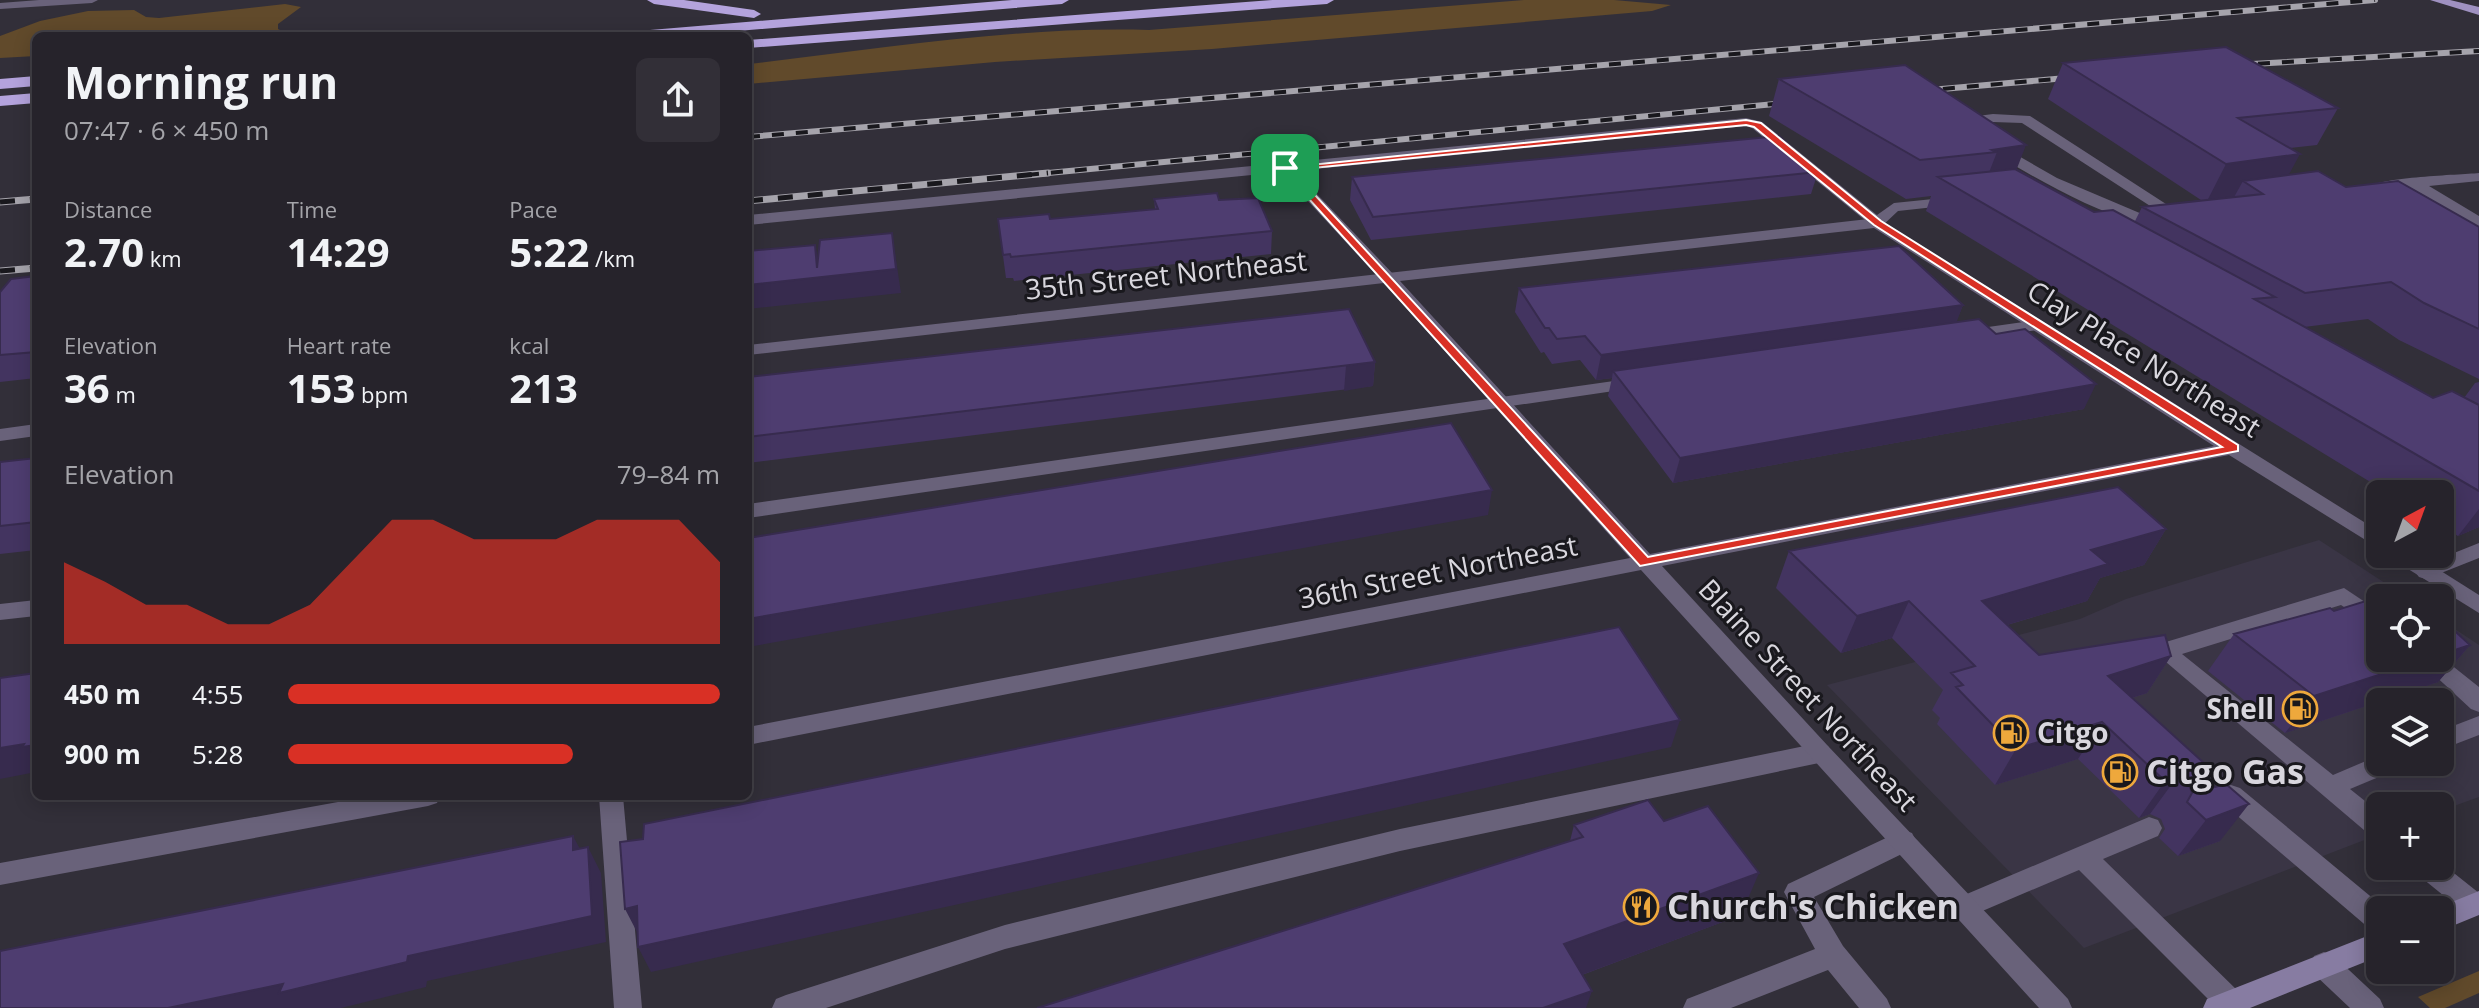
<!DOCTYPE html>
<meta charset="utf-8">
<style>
:root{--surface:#26232b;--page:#322f37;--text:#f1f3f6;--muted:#a4a4a9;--line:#424047;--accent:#d93025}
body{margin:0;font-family:"Open Sans",sans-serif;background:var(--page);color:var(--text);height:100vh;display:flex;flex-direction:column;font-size:30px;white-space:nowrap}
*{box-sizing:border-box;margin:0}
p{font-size:26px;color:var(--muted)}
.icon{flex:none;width:44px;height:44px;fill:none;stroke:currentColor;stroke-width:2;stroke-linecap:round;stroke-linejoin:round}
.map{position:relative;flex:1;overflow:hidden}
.panel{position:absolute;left:32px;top:32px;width:720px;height:768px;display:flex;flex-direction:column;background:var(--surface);border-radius:12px;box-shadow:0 4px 20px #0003,0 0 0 2px var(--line)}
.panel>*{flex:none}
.needle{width:52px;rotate:41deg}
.controls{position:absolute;left:2366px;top:480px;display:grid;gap:16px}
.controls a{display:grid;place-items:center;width:88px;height:88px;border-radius:12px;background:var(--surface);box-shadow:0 4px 20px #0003,0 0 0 2px var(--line);font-size:40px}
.pin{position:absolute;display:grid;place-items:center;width:68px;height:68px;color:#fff;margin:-34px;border-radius:16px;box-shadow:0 4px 12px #0006}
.round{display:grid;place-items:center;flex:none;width:84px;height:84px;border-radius:12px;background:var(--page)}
.summary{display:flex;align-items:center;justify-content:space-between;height:136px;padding:0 32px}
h1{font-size:44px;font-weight:700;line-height:60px}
.stats{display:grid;grid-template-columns:repeat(3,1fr);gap:12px;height:136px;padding:8px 32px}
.stats div{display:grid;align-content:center}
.stats b{font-size:40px;font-weight:700}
.stats small{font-size:22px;font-weight:400}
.stats p{font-size:22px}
.chart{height:224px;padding:16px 32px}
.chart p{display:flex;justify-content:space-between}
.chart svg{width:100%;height:144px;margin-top:8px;fill:var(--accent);opacity:.7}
ul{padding:0 32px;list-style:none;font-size:26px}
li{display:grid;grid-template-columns:128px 96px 1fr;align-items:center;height:60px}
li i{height:20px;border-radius:10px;background:var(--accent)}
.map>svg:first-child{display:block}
.built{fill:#3a3545;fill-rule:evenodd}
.green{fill:#614a2b}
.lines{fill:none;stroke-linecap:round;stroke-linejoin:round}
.service{fill:#69627a;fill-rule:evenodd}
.minor{fill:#69627a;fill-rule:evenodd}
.secondary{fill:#877ca2;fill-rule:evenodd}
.primary{fill:#9f91c1;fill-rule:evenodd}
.motorway{fill:#b4a3dd;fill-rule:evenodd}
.rail-far1-casing{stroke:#a6a4ac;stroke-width:6}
.rail-casing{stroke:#a6a4ac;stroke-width:7}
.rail-far1{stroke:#19181d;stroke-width:4;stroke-dasharray:12;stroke-linecap:butt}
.rail{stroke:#19181d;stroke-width:5;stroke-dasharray:15;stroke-linecap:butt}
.wall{fill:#433460}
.shaded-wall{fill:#372b4e}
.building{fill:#4e3d70;stroke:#372b4e;stroke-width:2}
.route{fill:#d93025;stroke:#fff;stroke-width:2;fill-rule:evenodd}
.labels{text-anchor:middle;stroke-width:6;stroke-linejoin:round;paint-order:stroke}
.street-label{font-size:28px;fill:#d9d7de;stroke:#19181d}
.poi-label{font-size:28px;font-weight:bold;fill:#d9d7de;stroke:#19181d;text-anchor:end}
.near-poi-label{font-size:34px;font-weight:bold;fill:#d9d7de;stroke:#19181d;text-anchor:start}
</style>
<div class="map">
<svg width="2479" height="1008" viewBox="0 0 2479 1008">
<rect width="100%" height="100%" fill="#322f39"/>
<path class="built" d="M2319,540L2408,598H2380V658H2440V619L2479,645V797L2440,811V806H2380V834L2084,948L1827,685L2080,619L2126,599ZM2380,702H2440V762H2380Z"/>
<path class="green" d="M1524,0H1614L1671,5L1652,11L1212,49L995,62L748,84V64C881,49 1016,26 1149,30Z
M285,4L301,7L278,24V29L291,36H36V56L0,58V36L40,21L88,11L134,10L146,17L159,18Z
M2479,971V993L2445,1008H2430L2418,997Z"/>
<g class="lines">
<path class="service" d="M1993,114L2030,116L2183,215C2174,222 2148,226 2136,222C2090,210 2034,177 1993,153V147H2003L2057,178L2142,214L2161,213L2022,123L1993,122L1962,126L1955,122L1962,118Z
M1746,118L1762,122L1877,215L1894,203L1953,197L1960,201L1953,205L1898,211L1882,226H1872L1752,128L1746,126L1295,171L1394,275L1396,278L1388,283L1382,281L1281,172L748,225V215Z
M2479,173V181L2429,186L2479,216V227L2411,188L2376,191L2369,187C2382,177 2457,175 2479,173Z
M2038,320L2046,325L2044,329L1967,340L1958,335L1967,330Z
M1635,378L1641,379L1644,383L1641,387L748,518V504Z
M2479,543V558L2426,579L2419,577L2415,572L2419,567Z
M2344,588L2380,612V631L2341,605L2182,654L2333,775L2380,755V762H2401L2398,769L2350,789L2380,813V839L2371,836L2153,651L2156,645Z
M36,600V616L0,620V604Z
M2440,656L2479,687V712L2471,709L2416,658Z
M2479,716V735L2440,750V731Z
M1819,743L1828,746L1831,753L1828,760L1819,763L1400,851L1005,949L826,1008H772L776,999L786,995L1005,925L1400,829Z
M2231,785L2240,788L2387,910H2380V933L2370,929L2227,807L2217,804L2214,797L2217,790Z
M599,796H623L642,1008H614Z
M2149,817L2158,820L2162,828L2158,836L2103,859L2240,993L2244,1002L2242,1008H2217L2079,870L1973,915L1964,919L1955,915L1951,907L1955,899Z
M1903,830L1912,833L1916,841L1912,849L1814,897L1843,946L1887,999L1891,1008H1859L1828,970L1731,1008H1683L1687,999L1815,949L1784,892L1788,884Z
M2440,862L2479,893V915L2465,913L2417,874L2413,866H2440Z
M2324,952L2334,956L2380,999L2384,1008H2350L2314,974L2310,965L2314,956Z"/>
<path class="minor" d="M39,0H98L92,3L0,9V3Z
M1877,218L2380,532V549L2229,455L1662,566L1828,746L2068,999L2072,1008H2039L1641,570L748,745V727L1630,558L1384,283L748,355V345ZM1874,228L2214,446L1650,554L1400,281Z
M36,424V436L0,441V429Z
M2389,554H2414L2479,595V613L2392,559Z
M371,796H440L437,803L428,806L0,885V863Z"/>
<path class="secondary" d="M2479,891V915L2440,931V910H2432Z
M2380,931V956L2250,1008H2203L2207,999Z"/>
<path class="primary" d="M2430,0H2450L2479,7V15Z"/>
<path class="motorway" d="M647,0H684L754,10L761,14L754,18L654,4Z
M1012,0H1069L1062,4L678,36H619L626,32Z
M1272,0H1334L1327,4L748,48V40Z
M36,76V86L0,89V79Z
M36,93V103L0,106V96Z"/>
<g class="rail-far1-casing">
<path id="rail-far1" d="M2234,65L2479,51
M1919,91L2078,77
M748,137L2375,0
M1027,175L1795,102"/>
</g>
<g class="rail-casing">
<path id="rail" d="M748,201L1048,173
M0,202L36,199
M0,271L36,268"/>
</g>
<use href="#rail-far1" class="rail-far1"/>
<use href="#rail" class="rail"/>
</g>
<path class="wall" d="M2063,63L2338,108L2317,145L2290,148L2289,175L2346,187L2479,227V379L2399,340L2368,319L2304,327L2433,398H2464L2475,383L2479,382V527L2458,536L2440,525V494H2390L1926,211L1931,196L1906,199L1769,116L1779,79L1905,65L2017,169L2094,212L2135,221L2142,207L2201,200L2048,99Z
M1818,172L1811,194L1371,240L1350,200L1352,177Z
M1154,199L1219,200L1272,231L1271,254L1014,281L1013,278H1006L998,219H1050L1155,209Z
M36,276V378L0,382V292Z
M1519,288L1963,305L1956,322L1996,334L2084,409L1673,483L1608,396L1612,378L1596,380L1580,360L1552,364L1544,352L1541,353L1515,312Z
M1375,362L1373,386L748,463V377Z
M36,458V550L0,554V462Z
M2166,529L2144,565L2100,578L2087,601L2007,625L2039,655L2171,656L2147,693L2132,698L2200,773L2220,841L2178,856L2159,838L2165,829L2161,819L2150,814L2139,818L2078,759L1995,785L1937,724L1940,718L1932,710L1943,690L1892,638L1841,653L1776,588L1789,551Z
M2334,611L2470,645L2438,682L2285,733L2208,671L2234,634Z
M1664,821L1741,915L1582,975L1037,1008L1570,841L1574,825Z"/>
<path class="shaded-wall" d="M2026,145L2011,184L1983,188L1997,152L1992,150Z
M2300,154L2279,193L2243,181L2233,199L2206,203L2226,164Z
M892,233L901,293L748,309V285L817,268L815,245L820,268Z
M1963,305L1954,329L1613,371L1612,378L1596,380L1601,355Z
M1375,362L1373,386L1344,391L1346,366Z
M2096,384L2084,409L1673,483L1680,458Z
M1492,490L1488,515L748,647V619Z
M2479,509V527L2458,536Z
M2166,529L2144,565L2100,578L2087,601L1963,638L1982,601L2091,550Z
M1909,601L1892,638L1841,653L1857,616Z
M2470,645L2438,682L2285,733L2314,696L2431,658H2440V655Z
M2171,656L2147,693L2085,713L2108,676Z
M1680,720L1671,747L651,972L638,947Z
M2102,722L2078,759L1995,785L2016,749Z
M24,744L36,745V772L0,779V748Z
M2177,777L2150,814L2139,818L2165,781Z
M2249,804L2220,841L2178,856L2206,820Z
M573,836L587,862L573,850Z
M588,847L601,873L606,942L427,981L426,987L341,1008H168L408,956Z
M1759,873L1741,915L1552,986L1564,944Z
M637,906L638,934L625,909Z
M1592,991L1586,1008H1543Z"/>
<path class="building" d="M2226,47L2338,108L2238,118L2300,154L2226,164L2063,63Z
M1905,65L2026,145L1992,150L1997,152L1920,160L1779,79Z
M1779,136L1818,172L1373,217L1352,177Z
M2015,169L2094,212L2113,210L2275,297L2254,299L2433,398L2452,391L2479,405V491L1938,177Z
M2318,171L2346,187L2398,181L2479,227V329L2424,303L2391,282L2305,293L2142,207L2263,194L2243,181Z
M1217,193L1219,200L1258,198L1272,231L1011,257L1010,254L1003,255L998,219L1049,214L1050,219L1158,209L1154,199Z
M892,233L896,269L748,285V251L815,245L817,268L820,240Z
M1899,246L1963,305L1601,355L1585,336L1557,339L1549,328H1545L1519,288Z
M36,276V352L0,355V292L11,279Z
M1349,309L1375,362L748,437V377Z
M1979,319L1996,334L2025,329L2096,384L1680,458L1613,371Z
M1451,423L1492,490L748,619V538Z
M36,458V522L0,526V462Z
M2118,487L2166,529L2091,550L2108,564L1982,601L2039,655L2165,635L2171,656L2108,676L2205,764L2200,773L2204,783L2215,787L2226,784L2249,804L2206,820L2187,802L2192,793L2188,782L2177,777L2165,781L2102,722L2016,749L1956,687L1963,685L1951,673L1975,666L1909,601L1857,616L1789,551Z
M2398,591L2409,598H2380V658H2431L2314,696L2234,634L2330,608L2334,611Z
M2440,619L2444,621L2470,645L2440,655Z
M1619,627L1680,720L638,947L637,906L625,909L620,842L643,839L644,824Z
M36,673V745L22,747L24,744L0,748V678Z
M1648,800L1664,821L1708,806L1759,873L1564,944L1592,991L1543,1008H1037L1583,837L1574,825Z
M573,836V850L588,847L592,916L408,956L407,962L279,993L283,984L168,1008H0V951Z"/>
<path class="route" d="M1746,120L1761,123L1881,221L2238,445V451L1640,566L1281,168ZM1746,125L1754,127L1874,225L2222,447L1648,557L1292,170Z"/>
<defs>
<g id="fuel-ring" transform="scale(1.8)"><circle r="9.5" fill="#19181d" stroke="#eea83c" stroke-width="1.5"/><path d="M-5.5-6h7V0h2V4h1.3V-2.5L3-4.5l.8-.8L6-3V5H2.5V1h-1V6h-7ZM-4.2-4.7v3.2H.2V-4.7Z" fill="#eea83c"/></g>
<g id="restaurant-ring" transform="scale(1.8)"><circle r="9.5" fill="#19181d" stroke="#eea83c" stroke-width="1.5"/><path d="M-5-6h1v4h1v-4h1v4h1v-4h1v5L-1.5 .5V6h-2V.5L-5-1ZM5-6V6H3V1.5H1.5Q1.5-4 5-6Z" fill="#eea83c"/></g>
</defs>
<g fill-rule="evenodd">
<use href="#fuel-ring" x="2300" y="709"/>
<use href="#fuel-ring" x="2011" y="733"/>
<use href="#fuel-ring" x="2120" y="772"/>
<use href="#restaurant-ring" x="1641" y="907"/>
</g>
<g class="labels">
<g class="street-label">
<text transform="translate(1166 275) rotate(-6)" y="10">35th Street Northeast</text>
<text transform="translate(2144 359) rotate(32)" y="10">Clay Place Northeast</text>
<text transform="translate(1438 572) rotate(-11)" y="10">36th Street Northeast</text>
<text transform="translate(1808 695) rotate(47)" y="10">Blaine Street Northeast</text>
</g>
<g class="poi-label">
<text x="2274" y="719">Shell</text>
<text x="2037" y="743" text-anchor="start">Citgo</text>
</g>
<g class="near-poi-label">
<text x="2146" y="784">Citgo Gas</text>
<text x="1667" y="919">Church's Chicken</text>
</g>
</g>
</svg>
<div class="controls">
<a><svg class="needle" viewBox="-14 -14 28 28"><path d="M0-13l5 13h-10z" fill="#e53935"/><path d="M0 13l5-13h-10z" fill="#a4a4a9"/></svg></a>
<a><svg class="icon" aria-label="locate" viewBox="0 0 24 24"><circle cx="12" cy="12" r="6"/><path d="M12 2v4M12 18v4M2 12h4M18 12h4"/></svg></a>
<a><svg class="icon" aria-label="layers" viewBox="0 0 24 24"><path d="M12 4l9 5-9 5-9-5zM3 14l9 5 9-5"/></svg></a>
<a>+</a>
<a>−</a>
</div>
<div class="pin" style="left:1285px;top:168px;background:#1e9e55"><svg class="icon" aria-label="arrive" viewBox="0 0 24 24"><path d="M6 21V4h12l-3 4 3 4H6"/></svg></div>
<section class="panel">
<div class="summary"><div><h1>Morning run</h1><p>07:47 · 6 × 450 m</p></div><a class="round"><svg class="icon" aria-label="share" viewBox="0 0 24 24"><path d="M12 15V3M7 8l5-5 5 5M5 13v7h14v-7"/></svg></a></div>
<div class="stats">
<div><p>Distance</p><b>2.70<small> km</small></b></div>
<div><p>Time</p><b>14:29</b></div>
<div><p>Pace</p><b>5:22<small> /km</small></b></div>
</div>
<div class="stats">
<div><p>Elevation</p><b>36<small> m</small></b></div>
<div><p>Heart rate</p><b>153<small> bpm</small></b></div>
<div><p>kcal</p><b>213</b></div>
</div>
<div class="chart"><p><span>Elevation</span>79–84 m</p>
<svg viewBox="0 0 160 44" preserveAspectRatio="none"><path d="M0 44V19L10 25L20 32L30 32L40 38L50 38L60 32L70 19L80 6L90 6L100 12L110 12L120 12L130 6L140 6L150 6L160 19V44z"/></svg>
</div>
<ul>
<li><b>450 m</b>4:55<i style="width:100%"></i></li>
<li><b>900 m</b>5:28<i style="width:66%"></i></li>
</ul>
</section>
</div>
